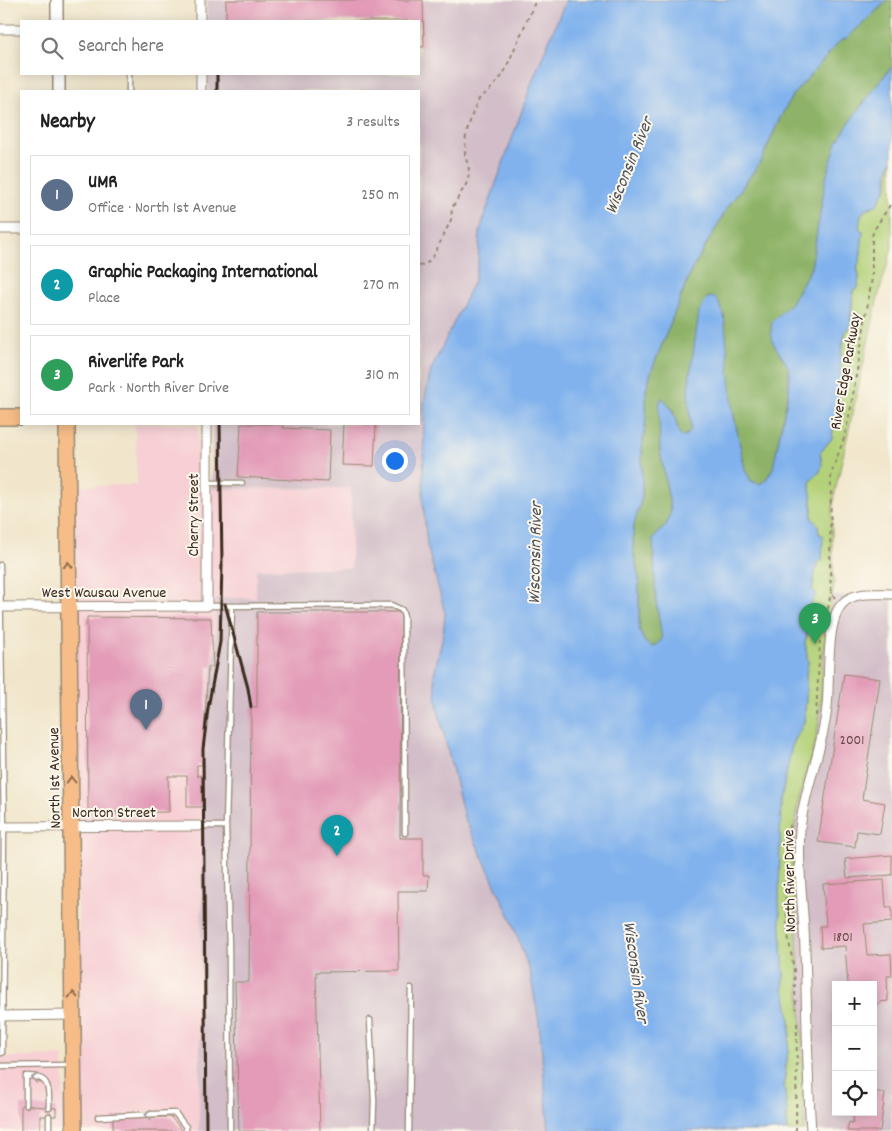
<!DOCTYPE html>
<html lang="en">
<head>
<meta charset="utf-8">
<style>
	:root { --surface:#fff; --page:#f2f2f2; --text:#222; --muted:#767676; --line:#e0e0e0; --accent:#111827 }
	body { margin:0; font-family:Dekko,sans-serif; background:var(--page); color:var(--text) }
	.controls { position:absolute; right:15px; bottom:15px; display:grid; overflow:hidden; border-radius:0px; box-shadow:0 2px 12px #0003 }
	.controls button { width:45px; height:45px; display:grid; place-items:center; padding:0; border:0; border-bottom:1px solid var(--line); background:var(--surface); color:var(--text); font:25px sans-serif }
	.you { position:absolute; left:394px; top:460px; width:18px; height:18px; margin:-12px; border:4px solid #fff; border-radius:50%; background:#1a73e8; box-shadow:0 0 0 8px #1a73e833 }
	.badge { display:grid; place-items:center; width:32px; height:32px; border-radius:50%; background:var(--accent); color:#fff; font-size:16px; font-weight:700 }
	.pin { position:absolute; translate:-50% -41px; filter:drop-shadow(0 1px 2px #0008) }
	.pin::after { content:''; position:absolute; top:26px; width:18px; height:15px; background:inherit; clip-path:polygon(0 0,100% 0,50% 100%) }
	.list { margin:0; padding:0; list-style:none }
	h2 { display:flex; justify-content:space-between; align-items:center; height:65px; margin:0; padding:0 20px; font-size:21px }
	h2 small { font-size:16px; font-weight:400; color:var(--muted) }
	.list li { display:grid; grid-template-columns:32px 1fr auto; gap:15px; align-items:center; box-sizing:border-box; height:80px; margin:0 10px 10px; padding:0 10px; border:1px solid var(--line); border-radius:0px }
	.list b { display:block; font-size:19px; white-space:nowrap }
	.list p { margin:0; font-size:16px; white-space:nowrap; color:var(--muted) }
	.list em { font-size:16px; font-style:normal; color:var(--muted) }
	.icon { flex:none; width:28px; height:28px; fill:none; stroke:currentColor; stroke-width:2; stroke-linecap:round; stroke-linejoin:round }
	.map { position:relative; flex:none; width:892px; height:1131px; overflow:hidden }
	.search { position:absolute; background:var(--surface); box-shadow:0 2px 12px #0003; left:20px; top:20px; width:400px; height:55px; display:flex; align-items:center; gap:12px; box-sizing:border-box; padding:0 18px; border-radius:0px; color:var(--muted); font-size:19px }
	.panel { position:absolute; background:var(--surface); box-shadow:0 2px 12px #0003; left:20px; top:90px; width:400px; height:335px; border-radius:0px }
	.map>svg:first-child { display:block }
</style>
</head>
<body>
<div class="map">
<svg width="892" height="1131" viewBox="0 0 892 1131">
	<rect width="100%" height="100%" fill="#fbf7ec"/>
	<filter id="ink" filterUnits="userSpaceOnUse"><feTurbulence type="fractalNoise" baseFrequency=".02" numOctaves="2"/><feDisplacementMap in="SourceGraphic" scale="10" xChannelSelector="R" yChannelSelector="G"/><feConvolveMatrix kernelMatrix="1 2 1 2 8 2 1 2 1" color-interpolation-filters="sRGB"/></filter>
	<filter id="wash" filterUnits="userSpaceOnUse"><feTurbulence type="fractalNoise" baseFrequency=".0096" numOctaves="4" result="noise"/><feDisplacementMap in="SourceGraphic" scale="20" xChannelSelector="R" yChannelSelector="G"/><feGaussianBlur stdDeviation="1.12" result="paint"/><feColorMatrix in="noise" values="0 0 0 0 0 0 0 0 0 0 0 0 0 0 0 0 0 1.4 0 .05"/><feComposite in="paint" operator="in"/></filter>
	<g filter="url(#wash)">
		<rect width="100%" height="100%" fill="#f1e6cb"/>
		<path fill="#f7cfd4" d="M135,424H193L198,427L199,489L351,488V569H257V598H216L215,650L208,701L203,766L199,1131H80L75,486L137,485Z
			M63,1056L64,1131H0V1057Z"/>
		<path fill="#d2bdc8" fill-rule="evenodd" d="M206,0H566L535,74L480,231L478,263L474,281L431,370L424,403L423,503L427,545L445,613L443,635L511,919L530,972L539,1022L549,1131H199L203,766L208,701L215,650L216,598H256V569L351,568V488L212,489V424H419V91H208V74H419V21H207Z
			M892,595V1131H804L802,1032L792,844L794,821L818,726L824,646L833,596ZM836,985H873V1112H836Z"/>
		<path fill="#b3d178" stroke="#777e4b" d="M892,160V248L878,297L835,492L832,516V542L834,585L824,646L820,714L816,740L798,803L792,844L802,1032L804,1131H787V1113L784,1083L790,1034V1020L783,990L784,976L779,901L780,819L781,800L787,767L792,746L804,722L806,701V674L808,662L805,642L808,634L807,617L811,608L813,582L817,563L819,534L818,525L812,518V502L810,493V480L821,458L820,453L832,438L834,421L839,405L841,353L846,330L851,321L853,291L858,288L859,277L857,266L860,262L863,231L859,228C858,205 872,212 878,201C881,196 887,189 888,184C889,175 889,168 892,160Z"/>
		<path fill="#8eb368" stroke="#646e43" d="M888,0H892V66L853,117L826,178L811,268L791,303L772,322L773,343L789,368V389L773,468L765,481L759,484L751,481L745,470L733,411L688,389L691,429L687,435L681,436L679,433L672,408L660,450L671,511L666,525L653,539L656,600L662,639L657,645L651,647L644,641L639,629V579L633,550V529L642,497V450L646,418V390L651,372L691,271L728,207L761,161L780,118L792,96L840,41L847,38Z"/>
		<path fill="#81b2ed" stroke="#5e6e86" d="M566,0H888L847,38L840,41L792,96L780,118L761,161L728,207L691,271L651,372L646,390V418L642,450V497L633,529V550L639,579V629L644,641L652,647L657,645L662,639L656,600L653,539L666,525L671,511L660,450L659,407L661,398C674,405 675,421 679,433L681,436L687,435L691,429L688,389L699,312L708,297L716,298L724,314L733,411L745,470L751,481L759,484L765,481L773,468L789,389V368L773,343L771,332L772,322L791,303L811,268L826,178L837,142L853,117L892,66V160L888,169L887,186L877,205L867,208L861,215L859,228L863,231L860,262L857,266L859,277L858,288L853,291L850,327L846,330L841,353L839,405L834,421L832,438L820,453L822,465L820,472C805,481 811,487 812,501C812,506 811,512 812,518L818,525L819,534L823,535L822,560L817,563L812,590L816,593C812,604 803,618 809,627L805,642L808,662L806,674V701L804,722L792,746L781,800L779,901L784,976L783,990L786,994L790,1020V1034L784,1083L787,1113V1131H549L539,1022L530,972L511,919L464,817L438,710L434,674L443,635L445,613L427,545L423,503L424,402L431,370L474,281L478,263L480,231L484,217L535,74Z"/>
		<g id="blocks">
			<path fill="#e39bb8" d="M226,0H423L424,47H419V21H226Z
				M241,424H283V428L330,430L328,482L238,477Z
				M344,424H376L374,466L342,465Z
				M257,612H401L400,838H423V875H429L428,891H398L399,971L316,972L320,1131H239L235,982H249L251,707H257Z
				M87,617L211,618L213,667H208L202,765H197V776H202V807H187V776H168L169,812L88,813Z
				M844,674L880,679L862,799L885,803L880,834L857,831L855,847L818,842Z
				M892,855V875L847,878L845,859Z
				M884,880L886,907H892V922L864,924L867,955L891,954L892,976H887L888,1001L880,1002V1004L873,1005V985H848L845,946L821,948L820,926H826L823,884Z
				M873,1091L885,1093L880,1131H847L849,1122L853,1123L854,1112H873Z
				M21,1105L56,1108V1116H40V1131H21Z
				M113,1117H171L181,1129V1131H113Z"/>
		</g>
	</g>
	<g filter="url(#ink)">
		<use href="#blocks" fill-opacity="0" stroke="#968874" stroke-width="1"/>
		<g fill="none" stroke-linecap="round" stroke-linejoin="round">
			<defs>
				<path id="service" d="M129,74V91
					M208,483H242
					M0,565L4,827L2,1053
					M207,606L391,605L402,610L404,617L405,833
					M199,826H226
					M370,1020L374,1101L373,1131
					M0,1066L70,1065
					M26,1105V1076C50,1076 49,1087 49,1108
					M98,1117L175,1113L186,1127V1131
					M49,1131V1116
					M230,1131L229,949L226,826L232,606
					M409,1131L411,988"/>
				<path id="minor" d="M200,0V21
					M0,29H21
					M201,74V91
					M0,229H21
					M0,607L207,606V424
					M0,827L199,826
					M0,1016L73,1015
					M811,1131C807,1071 807,1010 805,950C804,910 797,869 800,829C804,788 823,749 827,707C830,681 825,623 842,604C854,591 875,594 892,594"/>
				<path id="tertiary" d="M57,0V21
					M59,74V91"/>
				<path id="primary" d="M0,417H21
					M67,424L74,1131"/>
			</defs>
			<use href="#service" stroke="#968874" stroke-width="7"/>
			<use href="#minor" stroke="#968874" stroke-width="11"/>
			<use href="#tertiary" stroke="#968874" stroke-width="14"/>
			<use href="#primary" stroke="#968874" stroke-width="18"/>
			<path stroke="#968874" stroke-width="2" stroke-dasharray="4 4" stroke-linecap="butt" d="M419,266L426,264L433,257L451,220L452,208L468,181L469,169L465,155L466,134L473,112L480,97L488,92L503,75L536,0
				M835,598L831,592L830,567L831,474L844,438L851,407L872,278V236L874,230L892,202
				M828,609L831,592
				M816,716L820,641
				M790,825L785,886L788,935L794,970L796,1009
				M796,1131L797,1019"/>
			<use href="#service" stroke="#fff" stroke-width="4.5"/>
			<use href="#minor" stroke="#fff" stroke-width="9"/>
			<use href="#tertiary" stroke="#fff" stroke-width="11"/>
			<use href="#primary" stroke="#f7bd88" stroke-width="15"/>
			<path stroke="#3b2a1e" stroke-width="3" d="M217,74V91
				M225,604L248,688L251,707
				M206,1131L203,749L208,708L220,642L222,564L220,424"/>
		</g>
		<defs><path id="oneway-chevron" d="M-2-3.5L2.5 0L-2 3.5" fill="none" stroke-width="1.6" stroke-linecap="round" stroke-linejoin="round" transform="scale(1.25)"/></defs>
		<g stroke="#906c4e">
			<use href="#oneway-chevron" transform="translate(68 565) rotate(-91)"/>
			<use href="#oneway-chevron" transform="translate(71 780) rotate(-91)"/>
			<use href="#oneway-chevron" transform="translate(73 995) rotate(-91)"/>
		</g>
		<g stroke="#a79f9a">
			<use href="#oneway-chevron" transform="translate(35 1078) rotate(-169)"/>
			<use href="#oneway-chevron" transform="translate(148 1115) rotate(177)"/>
		</g>
	</g>
	<g text-anchor="middle" stroke-width="4" stroke-linejoin="round" paint-order="stroke">
		<g font-size="14" fill="#654644">
			<text x="852" y="744">2001</text>
			<text x="843" y="941">1801</text>
		</g>
		<g font-size="16" fill="#3b2a1e" stroke="#fbf7ec">
			<text transform="translate(844 371) rotate(-80)" y="6">River Edge Parkway</text>
			<text transform="translate(192 515) rotate(-90)" y="6">Cherry Street</text>
			<text x="104" y="597">West Wausau Avenue</text>
			<text transform="translate(53 778) rotate(-91)" y="6">North 1st Avenue</text>
			<text x="114" y="817">Norton Street</text>
			<text transform="translate(788 881) rotate(-91)" y="6">North River Drive</text>
		</g>
		<g font-size="18" font-style="italic" fill="#50535c" stroke="#fbf7ec">
			<text transform="translate(628 165) rotate(-68)" y="6">Wisconsin River</text>
			<text transform="translate(534 553) rotate(-89)" y="6">Wisconsin River</text>
			<text transform="translate(637 972) rotate(82)" y="6">Wisconsin River</text>
		</g>
	</g>
</svg>
<div class="controls">
<button>+</button>
<button>−</button>
<button><svg class="icon" aria-label="locate" viewBox="0 0 24 24"><circle cx="12" cy="12" r="6"/><path d="M12 2v4M12 18v4M2 12h4M18 12h4"/></svg></button>
</div>
<div class="you"></div>
<div class="pin badge" style="left:146px;top:730px;background:#5c6f8a">1</div>
<div class="pin badge" style="left:337px;top:856px;background:#0f9aa8">2</div>
<div class="pin badge" style="left:815px;top:644px;background:#2e9e5b">3</div>
<div class="search"><svg class="icon" aria-label="search" viewBox="0 0 24 24"><circle cx="10" cy="10" r="6"/><path d="M15 15l6 6"/></svg>Search here</div>
<section class="panel">
<h2>Nearby<small>3 results</small></h2>
<ul class="list">
<li><span class="badge" style="background:#5c6f8a">1</span><div><b>UMR</b><p>Office · North 1st Avenue</p></div><em>250 m</em></li>
<li><span class="badge" style="background:#0f9aa8">2</span><div><b>Graphic Packaging International</b><p>Place</p></div><em>270 m</em></li>
<li><span class="badge" style="background:#2e9e5b">3</span><div><b>Riverlife Park</b><p>Park · North River Drive</p></div><em>310 m</em></li>
</ul>
</section>
</div>
</body>
</html>
